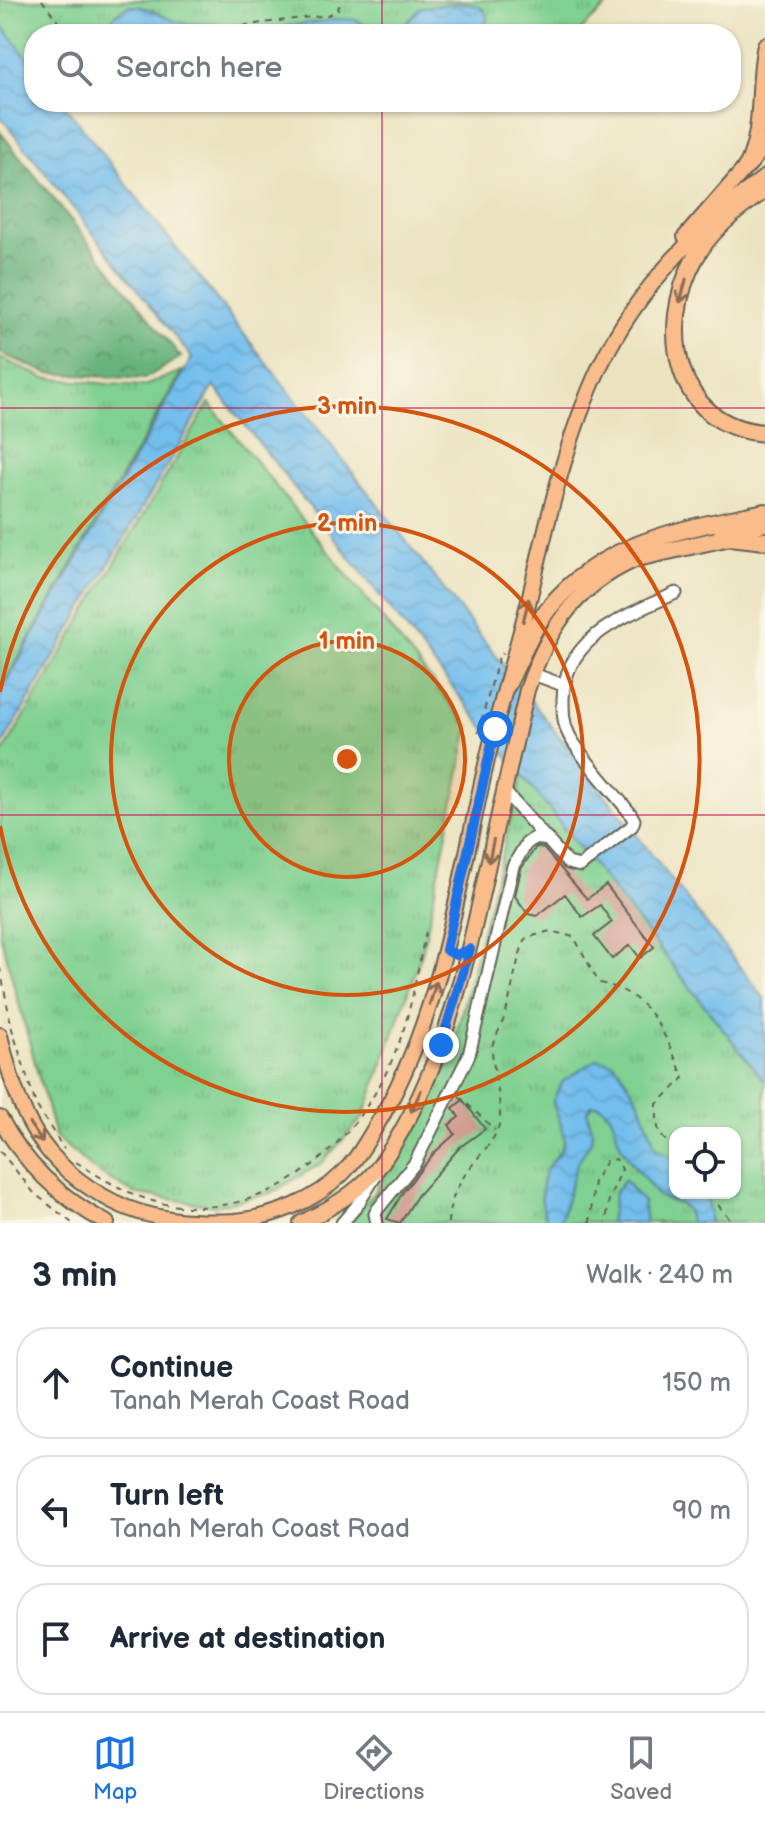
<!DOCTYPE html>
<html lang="en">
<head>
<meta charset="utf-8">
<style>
	:root { --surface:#fff; --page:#f2f2f3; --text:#1f2937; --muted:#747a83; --line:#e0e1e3; --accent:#1a73e8 }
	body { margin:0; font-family:"Balsamiq Sans",sans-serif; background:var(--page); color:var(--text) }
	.controls { position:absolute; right:24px; bottom:24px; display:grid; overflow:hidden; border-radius:16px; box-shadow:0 2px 6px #0004 }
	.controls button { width:72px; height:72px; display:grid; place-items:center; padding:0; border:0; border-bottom:2px solid var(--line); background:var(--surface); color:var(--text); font:40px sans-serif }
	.stop { position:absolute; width:24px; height:24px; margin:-18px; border:6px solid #1a73e8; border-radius:50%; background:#fff }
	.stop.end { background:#1a73e8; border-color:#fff; box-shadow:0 2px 8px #0008 }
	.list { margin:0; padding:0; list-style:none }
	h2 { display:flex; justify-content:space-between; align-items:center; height:104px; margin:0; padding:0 32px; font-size:34px }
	h2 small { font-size:26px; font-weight:400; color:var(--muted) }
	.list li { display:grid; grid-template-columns:52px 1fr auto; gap:24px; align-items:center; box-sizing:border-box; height:112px; margin:0 16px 16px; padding:0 16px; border:2px solid var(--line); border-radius:32px }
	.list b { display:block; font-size:30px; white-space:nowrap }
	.list p { margin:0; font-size:26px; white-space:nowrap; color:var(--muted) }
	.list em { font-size:26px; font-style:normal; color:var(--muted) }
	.icon { flex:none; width:44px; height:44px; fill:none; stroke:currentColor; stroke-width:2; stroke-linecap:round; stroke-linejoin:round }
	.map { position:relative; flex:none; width:765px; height:1223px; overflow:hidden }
	.search { position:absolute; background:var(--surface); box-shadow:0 2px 6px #0004; left:24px; right:24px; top:24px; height:88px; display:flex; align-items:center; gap:20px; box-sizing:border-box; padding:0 28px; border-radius:32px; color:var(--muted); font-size:30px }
	.sheet { height:488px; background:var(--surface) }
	nav { display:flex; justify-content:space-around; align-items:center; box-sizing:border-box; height:112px; border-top:2px solid var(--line); background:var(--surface); font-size:22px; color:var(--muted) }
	nav a { display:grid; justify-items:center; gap:4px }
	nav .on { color:var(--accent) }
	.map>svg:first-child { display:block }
</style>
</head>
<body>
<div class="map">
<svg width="765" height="1223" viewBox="0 0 765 1223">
	<defs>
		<pattern id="grass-tufts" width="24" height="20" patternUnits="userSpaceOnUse" patternTransform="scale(2)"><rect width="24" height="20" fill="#80d091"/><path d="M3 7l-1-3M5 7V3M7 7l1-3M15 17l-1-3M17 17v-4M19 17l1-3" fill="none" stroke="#6eb27c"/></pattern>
		<pattern id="forest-crowns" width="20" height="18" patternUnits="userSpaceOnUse" patternTransform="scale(2)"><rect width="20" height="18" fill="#68b27b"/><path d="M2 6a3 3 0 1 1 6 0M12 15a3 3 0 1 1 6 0" fill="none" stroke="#559064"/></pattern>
		<pattern id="water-waves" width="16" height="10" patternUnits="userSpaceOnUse" patternTransform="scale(2)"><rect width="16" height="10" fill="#73beed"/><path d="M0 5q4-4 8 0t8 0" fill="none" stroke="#63a3cb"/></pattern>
	</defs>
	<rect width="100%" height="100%" fill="#fcf5e5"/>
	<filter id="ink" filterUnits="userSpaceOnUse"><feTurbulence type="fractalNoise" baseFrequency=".0125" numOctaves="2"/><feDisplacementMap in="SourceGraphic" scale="16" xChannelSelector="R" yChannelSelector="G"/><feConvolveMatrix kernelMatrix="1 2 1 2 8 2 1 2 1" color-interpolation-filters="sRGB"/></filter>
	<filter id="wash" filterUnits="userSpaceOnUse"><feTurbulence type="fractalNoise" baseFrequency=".006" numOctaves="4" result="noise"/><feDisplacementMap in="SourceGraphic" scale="32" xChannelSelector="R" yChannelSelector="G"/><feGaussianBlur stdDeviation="1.8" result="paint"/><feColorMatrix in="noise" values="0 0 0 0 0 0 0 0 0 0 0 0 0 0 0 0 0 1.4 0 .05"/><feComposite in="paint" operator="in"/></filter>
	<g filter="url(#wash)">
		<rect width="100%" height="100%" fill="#ebe3c0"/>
		<path fill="url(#grass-tufts)" stroke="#4e7656" stroke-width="2" fill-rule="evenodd" d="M0,0H613L577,34H34V102L0,105Z
			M0,358L45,378L109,384L144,386L182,371L0,690Z
			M209,403L469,727L422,953L364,1116L322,1163L271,1193L214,1206L133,1193L91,1168L55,1136L0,934V758Z
			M522,775L765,1082V1223H345L375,1192L425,1109L455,1039ZM675,1133H735V1193H675Z"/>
		<path fill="url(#forest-crowns)" stroke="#42674c" stroke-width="2" d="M0,132L181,357L144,379L47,373L0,353Z"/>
		<path fill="url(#water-waves)" stroke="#486d84" stroke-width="2" d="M460,3C481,3 497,12 479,34H397L421,7Z
			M128,6C152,5 161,19 183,23C201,26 216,20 233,30L231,34H111C109,19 115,13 128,6Z
			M340,19L356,20L381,34H270L287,26Z
			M0,23L34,66V102H62L765,999V1082L214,386L0,749V693L192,358L0,116Z
			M597,1059L613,1063L620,1070L640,1103L656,1148L675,1159V1193H707L710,1223H690C687,1195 672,1207 656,1194C646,1178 631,1165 622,1148C613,1132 618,1114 598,1105H592L587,1111L592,1130L591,1141L577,1164L560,1222L549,1223C539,1209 539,1181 548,1167C554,1158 564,1150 564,1139C564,1126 555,1114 553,1101L562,1082Z
			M624,1180L643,1202L646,1223H610L615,1193Z"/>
		<g id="blocks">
			<path fill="#cd998d" d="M536,847L543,848L587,899L606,885L654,947L640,958L630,945L612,959L594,936L612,922L600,905L582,917L565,894L537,916L528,914L515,896L521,869Z
				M463,1100L485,1129L460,1147L417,1196L400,1223L387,1219L403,1192L435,1152L455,1134L449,1125L459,1117L453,1108Z"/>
		</g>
	</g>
	<g filter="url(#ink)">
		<use href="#blocks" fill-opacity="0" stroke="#646255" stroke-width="2"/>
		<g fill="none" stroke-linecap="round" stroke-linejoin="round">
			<defs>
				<path id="minor" d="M533,674L563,685
					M504,791L568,863L580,866L632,826L634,820L630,813C613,791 581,758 569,735C563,723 563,712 563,699C564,636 628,615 676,593
					M342,1223L356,1207L376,1175
					M377,1223L375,1214L377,1210L415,1163L469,1055L513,866L526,844L534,838L549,840"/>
				<path id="major" d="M685,237L746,167C765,128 756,86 765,45
					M721,534L765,524
					M0,1035C18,1112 39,1164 114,1202C151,1221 195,1223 236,1221C274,1217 315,1201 342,1174C359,1157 370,1136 382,1116C445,1006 459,877 488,756C500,705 515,655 528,604C547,523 565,440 601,364C637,290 699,225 765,177
					M0,1118C25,1165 60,1198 107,1223
					M301,1223C330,1209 365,1188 383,1161C445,1070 468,957 491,851C502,798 515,744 527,690C549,625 580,580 647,555"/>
				<path id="highway" d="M746,167L765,144
					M765,190C739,207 710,230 695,258C657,327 674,427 765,433
					M637,558L730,537L765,541
					M507,685C518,664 527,640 540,620C594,542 680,530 765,512"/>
			</defs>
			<use href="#minor" stroke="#646255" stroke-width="15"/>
			<use href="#major" stroke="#646255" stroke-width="18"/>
			<use href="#highway" stroke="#646255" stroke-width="20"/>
			<path stroke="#646255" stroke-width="2" stroke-dasharray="6 6" stroke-linecap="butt" d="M42,0L67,34
				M234,34L246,25L328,15L337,11L342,0
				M478,733L500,653L503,654
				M0,968L12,1029L36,1105L64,1149
				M459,1096L495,1130
				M0,1151L34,1193L72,1223
				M76,1162C104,1180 137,1200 170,1205C279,1221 366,1136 400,1040C413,1004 418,964 427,927
				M714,1193L718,1205L733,1223
				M448,1223C449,1200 459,1181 474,1163C483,1151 493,1142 498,1128C505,1110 492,1069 492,1049C492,1042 498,1033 501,1026C513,997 513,967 526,938L550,931L574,937L599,983C651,992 665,1036 684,1078L657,1104C657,1124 655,1137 675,1146
				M590,1223L594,1181L606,1161L616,1159L622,1169L609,1199L606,1223"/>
			<use href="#minor" stroke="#fff" stroke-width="11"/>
			<use href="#major" stroke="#fabc8b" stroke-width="14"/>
			<use href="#highway" stroke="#fabc8b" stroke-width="16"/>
		</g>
		<defs><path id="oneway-shaft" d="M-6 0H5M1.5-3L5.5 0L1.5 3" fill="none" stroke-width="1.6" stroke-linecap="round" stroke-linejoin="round" transform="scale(2)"/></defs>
		<g stroke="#8b6c54">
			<use href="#oneway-shaft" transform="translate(683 291) rotate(105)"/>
			<use href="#oneway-shaft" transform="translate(526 610) rotate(-76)"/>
			<use href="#oneway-shaft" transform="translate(491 851) rotate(102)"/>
			<use href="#oneway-shaft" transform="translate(433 993) rotate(-73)"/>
			<use href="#oneway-shaft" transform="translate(416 1101) rotate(115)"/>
			<use href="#oneway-shaft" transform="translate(36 1133) rotate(56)"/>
		</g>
	</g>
	<g fill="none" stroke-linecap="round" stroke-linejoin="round" filter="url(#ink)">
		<path stroke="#1a73e8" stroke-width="10" d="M441,1045L470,949L456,955L446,950L495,729"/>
	</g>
	<path fill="none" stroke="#c2185b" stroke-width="2" stroke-opacity="0.55" d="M382,0V34M382,102V1223M0,408H765M0,815H765"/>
	<circle cx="347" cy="759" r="118" fill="#d4530e" fill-opacity=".12"/>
	<g fill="none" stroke="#d4530e" stroke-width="4">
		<circle cx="347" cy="759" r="118"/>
		<circle cx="347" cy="759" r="236"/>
		<path d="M0 692A353 353 0 1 1 0 826"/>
	</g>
	<circle cx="347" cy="759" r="12" fill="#d4530e" stroke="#fcf5e5" stroke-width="4"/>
	<g font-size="24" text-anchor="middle" font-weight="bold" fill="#d4530e" stroke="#fcf5e5" stroke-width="6" stroke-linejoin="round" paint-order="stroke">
		<text x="347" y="414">3 min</text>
		<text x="347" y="531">2 min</text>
		<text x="347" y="649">1 min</text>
	</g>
</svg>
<div class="controls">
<button><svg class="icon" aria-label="locate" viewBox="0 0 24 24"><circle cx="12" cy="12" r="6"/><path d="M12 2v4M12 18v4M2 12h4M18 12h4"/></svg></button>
</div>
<div class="stop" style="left:495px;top:729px"></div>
<div class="stop end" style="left:441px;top:1045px"></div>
<div class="search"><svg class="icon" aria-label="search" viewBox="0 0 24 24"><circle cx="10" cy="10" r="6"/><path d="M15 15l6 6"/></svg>Search here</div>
</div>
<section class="sheet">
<h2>3 min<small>Walk · 240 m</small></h2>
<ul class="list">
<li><svg class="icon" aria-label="ahead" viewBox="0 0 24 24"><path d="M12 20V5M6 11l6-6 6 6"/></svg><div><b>Continue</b><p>Tanah Merah Coast Road</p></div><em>150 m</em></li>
<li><svg class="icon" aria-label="left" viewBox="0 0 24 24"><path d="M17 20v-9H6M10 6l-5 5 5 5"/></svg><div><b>Turn left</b><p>Tanah Merah Coast Road</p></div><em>90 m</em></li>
<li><svg class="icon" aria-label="arrive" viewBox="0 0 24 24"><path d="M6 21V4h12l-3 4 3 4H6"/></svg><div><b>Arrive at destination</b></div></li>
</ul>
</section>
<nav>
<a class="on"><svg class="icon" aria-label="map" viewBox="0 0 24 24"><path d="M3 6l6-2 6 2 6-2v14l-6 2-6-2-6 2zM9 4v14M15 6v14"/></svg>Map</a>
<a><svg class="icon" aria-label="directions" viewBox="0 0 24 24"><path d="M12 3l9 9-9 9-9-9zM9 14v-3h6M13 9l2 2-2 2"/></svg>Directions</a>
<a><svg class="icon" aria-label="saved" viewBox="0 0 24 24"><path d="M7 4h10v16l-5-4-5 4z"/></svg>Saved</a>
</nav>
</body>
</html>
